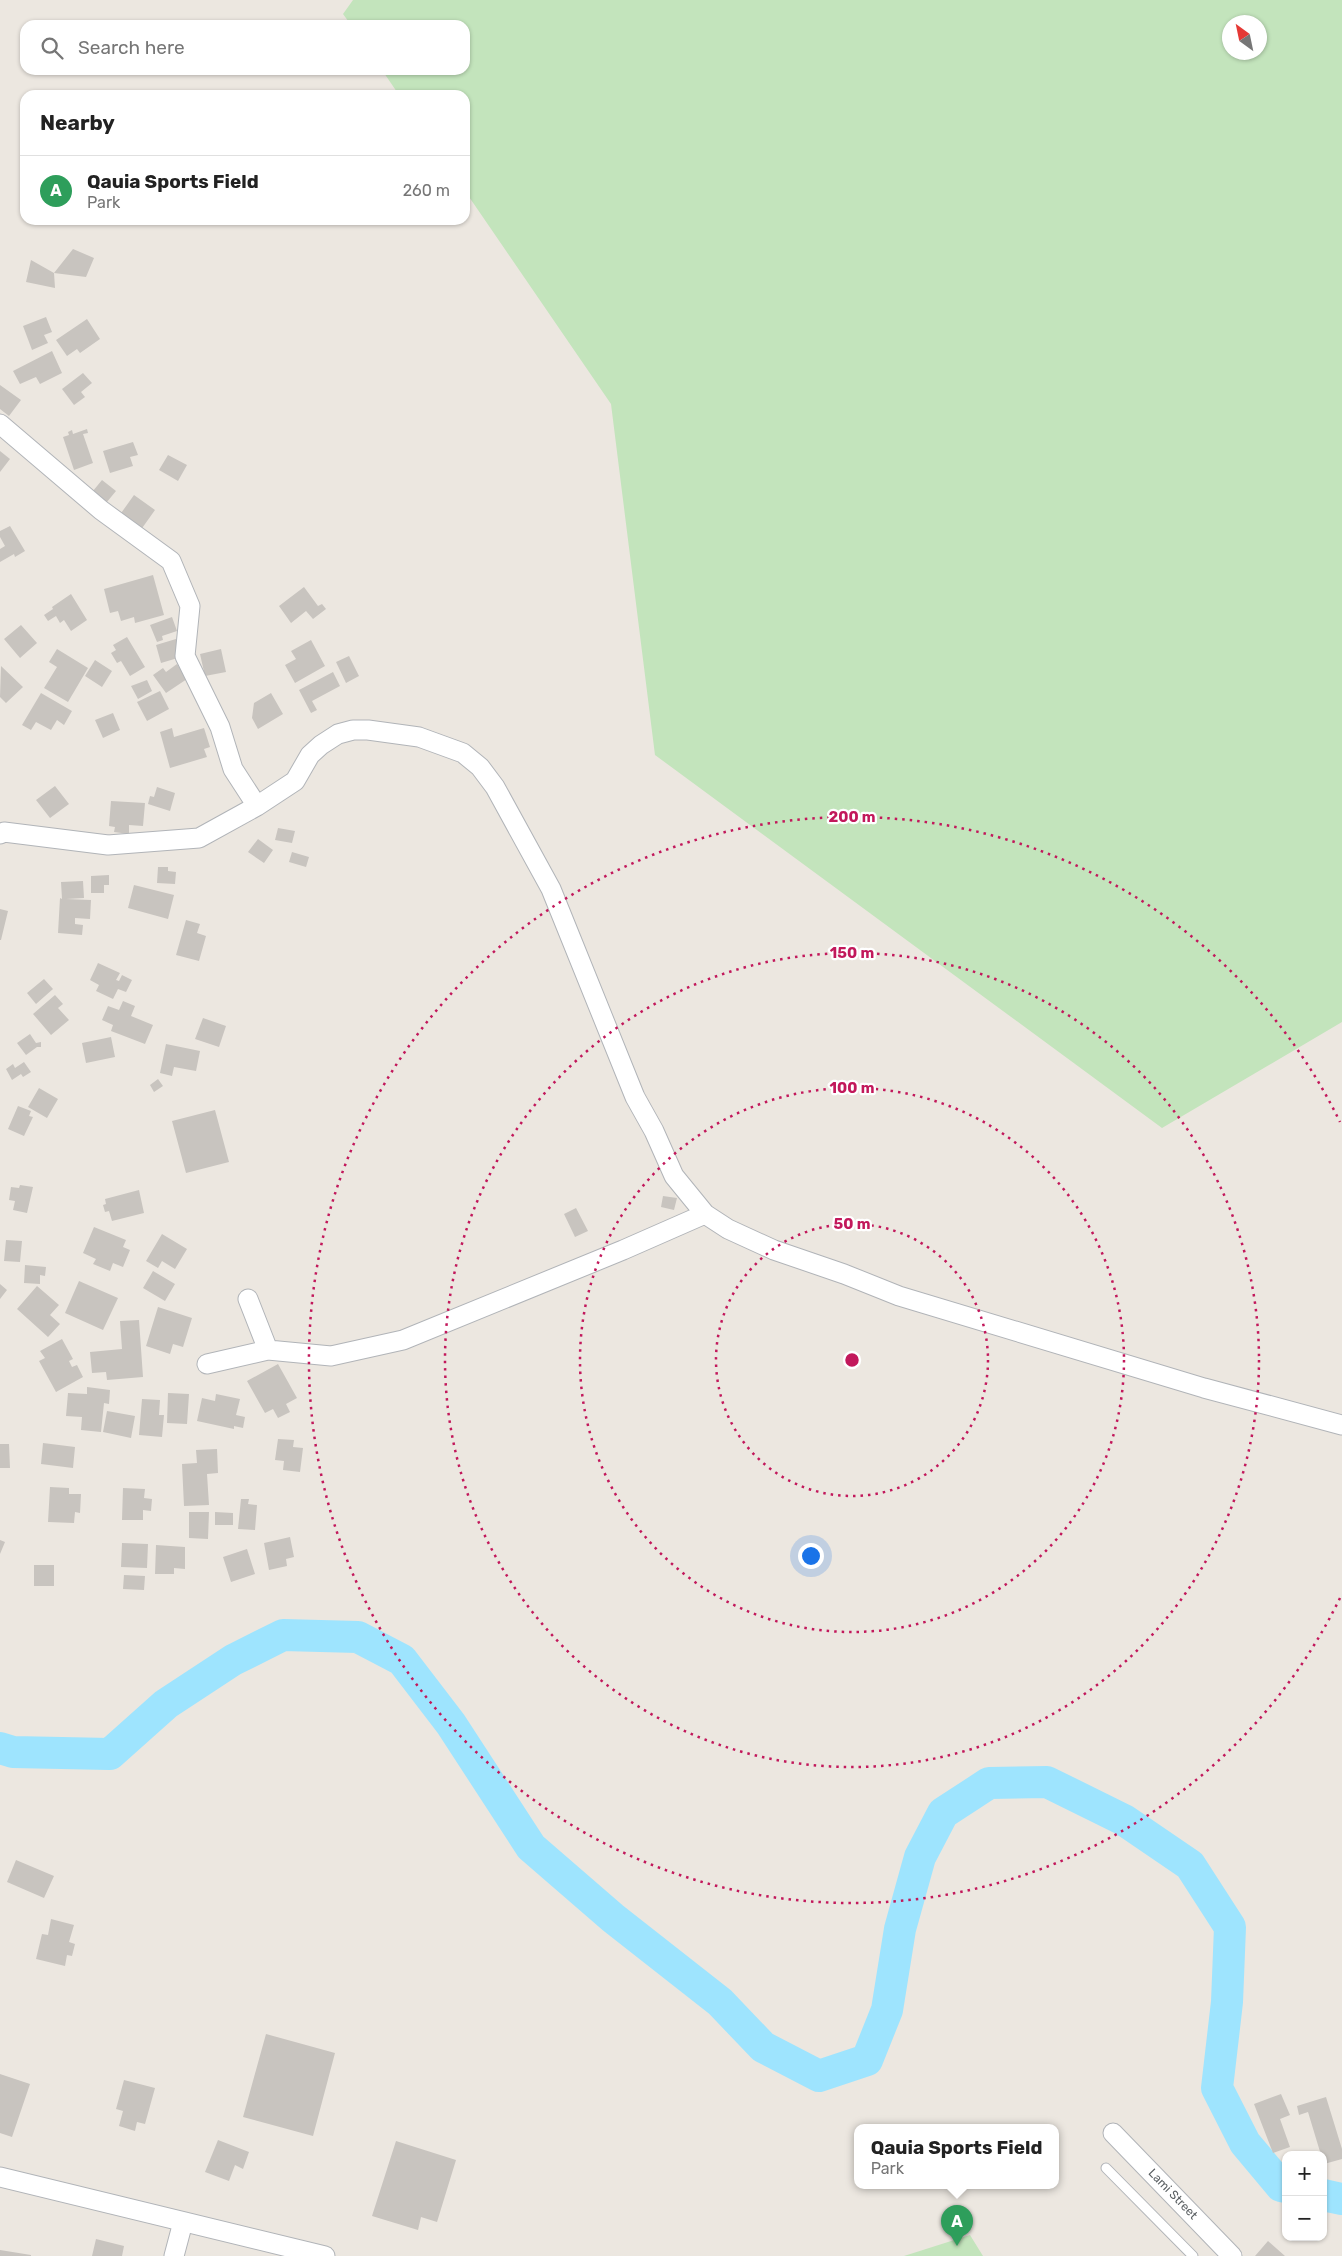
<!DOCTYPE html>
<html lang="en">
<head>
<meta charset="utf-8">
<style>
	:root { --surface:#fff; --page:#f6f6f6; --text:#222; --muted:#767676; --line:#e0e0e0; --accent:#e62b3d }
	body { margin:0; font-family:Rubik,sans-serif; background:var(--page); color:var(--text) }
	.controls { position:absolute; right:15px; bottom:15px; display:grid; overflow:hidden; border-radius:10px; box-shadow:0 1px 4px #0004 }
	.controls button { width:45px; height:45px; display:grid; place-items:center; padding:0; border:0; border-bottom:1px solid var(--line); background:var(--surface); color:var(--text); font:25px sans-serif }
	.compass { position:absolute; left:1222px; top:15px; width:45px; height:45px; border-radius:50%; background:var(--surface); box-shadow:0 1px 4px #0004; rotate:327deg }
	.you { position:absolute; left:810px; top:1555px; width:18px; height:18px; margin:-12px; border:4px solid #fff; border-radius:50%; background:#1a73e8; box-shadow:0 0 0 8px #1a73e833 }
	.badge { display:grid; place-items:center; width:32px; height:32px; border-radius:50%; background:var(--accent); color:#fff; font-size:16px; font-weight:700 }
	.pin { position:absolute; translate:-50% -41px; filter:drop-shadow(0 1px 2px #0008) }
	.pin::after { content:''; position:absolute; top:26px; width:18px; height:15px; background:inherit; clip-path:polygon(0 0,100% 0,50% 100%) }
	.popup { position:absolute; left:854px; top:2124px; width:205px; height:65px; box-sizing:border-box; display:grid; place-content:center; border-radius:10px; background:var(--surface); filter:drop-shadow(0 1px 4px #0005); font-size:16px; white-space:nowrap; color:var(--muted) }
	.popup b { font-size:19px; color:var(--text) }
	.popup::after { content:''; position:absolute; left:50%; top:100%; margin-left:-10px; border:10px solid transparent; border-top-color:var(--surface) }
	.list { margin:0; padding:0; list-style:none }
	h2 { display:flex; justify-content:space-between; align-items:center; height:65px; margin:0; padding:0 20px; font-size:21px }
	h2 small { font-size:16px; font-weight:400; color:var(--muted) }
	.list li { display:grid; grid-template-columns:32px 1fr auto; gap:15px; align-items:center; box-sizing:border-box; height:70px; padding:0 20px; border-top:1px solid var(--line) }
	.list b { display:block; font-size:19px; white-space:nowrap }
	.list p { margin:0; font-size:16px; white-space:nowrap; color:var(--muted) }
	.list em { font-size:16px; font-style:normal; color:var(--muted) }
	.icon { flex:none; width:28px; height:28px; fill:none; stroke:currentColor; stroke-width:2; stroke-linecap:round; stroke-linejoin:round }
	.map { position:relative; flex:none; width:1342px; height:2256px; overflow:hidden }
	.search { position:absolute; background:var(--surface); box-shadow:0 1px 4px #0004; left:20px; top:20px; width:450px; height:55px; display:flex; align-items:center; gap:12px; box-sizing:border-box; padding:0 18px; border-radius:15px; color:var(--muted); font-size:19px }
	.panel { position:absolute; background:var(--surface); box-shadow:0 1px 4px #0004; left:20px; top:90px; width:450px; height:135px; border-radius:15px }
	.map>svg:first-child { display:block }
</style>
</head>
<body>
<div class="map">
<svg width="1342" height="2256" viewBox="0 0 1342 2256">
	<rect width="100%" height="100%" fill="#ece7e0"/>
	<path fill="#c3e4bc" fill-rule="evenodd" d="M353,0H1342V1022L1162,1128L655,755L611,404L465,191V95H399L382,70H465V25H351L343,14ZM1230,22H1260V52H1230Z
		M970,2235L983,2256H904Z"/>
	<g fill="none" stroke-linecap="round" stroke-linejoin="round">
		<path stroke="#9ee4fe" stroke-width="32" d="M0,1748L13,1752L110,1754L166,1704L233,1660L283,1635L358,1637L402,1660L451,1724L531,1847L613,1918L720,2002L763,2047L819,2076L867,2060L887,2010L900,1929L920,1857L943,1813L989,1783L1047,1782L1124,1820L1190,1865L1230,1927L1227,2002L1217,2088L1245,2143L1281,2186L1286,2187
			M1323,2195L1342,2199"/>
	</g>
	<path fill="#c8c4bf" d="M73,249L94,258L86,277L54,273Z
		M31,260L54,273L55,288L26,282Z
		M46,317L52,332L44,335L48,343L32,350L23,326Z
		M87,319L100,339L80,353L77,349L67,356L56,340Z
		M52,351L62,373L40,384L36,377L20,384L13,371Z
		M83,373L92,383L81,392L85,397L74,405L62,389Z
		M0,385L21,400L9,416L0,409Z
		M87,429L88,433L83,434L93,463L74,470L63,437L69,435L68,432L72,430L73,434Z
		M133,442L138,455L130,457L133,466L110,473L103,451Z
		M0,451L10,459L0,472Z
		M168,455L187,465L178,481L159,470Z
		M102,480L116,491L102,508L88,497Z
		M134,495L155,510L140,531L119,516Z
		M10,526L25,551L15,557L14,554L0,562V549L5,546L0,537V531Z
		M153,575L164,615L135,623L134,617L121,621L118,611L110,613L104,589Z
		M304,587L318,606L322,604L326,609L313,619L306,611L291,623L279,606Z
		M71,594L87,620L71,631L64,620L60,623L56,616L48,621L44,615L53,609L52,607Z
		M172,617L177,631L162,636L163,640L157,642L150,625Z
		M21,625L37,643L20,658L4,639Z
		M127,637L145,667L130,676L121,661L117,663L111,653L116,650L113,645Z
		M176,639L181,657L161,663L156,645Z
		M311,640L325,666L295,683L285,665L296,659L291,651Z
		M57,649L88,668L68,702L44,688L57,667L49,662Z
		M221,649L226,672L205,676L200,654Z
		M349,656L359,676L346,683L336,662Z
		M95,660L112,671L102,687L85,676Z
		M177,664L187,679L166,693L153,675L163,668L166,672Z
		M1,666L23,687L6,703L0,697Z
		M333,672L340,686L312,701L317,710L311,713L299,690Z
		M147,680L152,691L138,699L131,686Z
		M160,691L169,709L147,721L137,702Z
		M41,693L72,711L64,725L57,720L51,730L36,722L31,730L22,725Z
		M271,693L283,714L258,729L252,718L254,703Z
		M113,713L120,730L103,738L95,720Z
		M172,728L174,737L204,728L210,747L204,749L207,757L170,768L160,732Z
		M55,786L69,804L50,818L36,800Z
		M157,787L175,793L170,811L148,804L150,796L154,797Z
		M111,801L145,803L143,826L129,825V834L114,832L115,827L109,826Z
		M278,828L295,831L292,843L275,840Z
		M258,839L273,850L264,863L248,852Z
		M292,852L309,857L306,867L289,862Z
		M158,867H168V871L176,872L175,884L157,883Z
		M109,875V885H104V893H91V876Z
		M83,881L84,898L66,899L91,900L90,919L75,918V924L83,925L82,935L58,933L60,898L62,899L61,882Z
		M134,885L174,895L168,919L128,908Z
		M0,909L8,911L1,940H0Z
		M186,920L200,924L197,933L206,936L199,961L176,955Z
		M98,963L120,973L116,980L119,981L122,975L132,980L126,992L118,989L113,999L96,991L99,985L90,980Z
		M44,979L53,989L36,1004L27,993Z
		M55,995L63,1004L58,1008L69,1020L51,1035L33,1014Z
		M123,1001L135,1006L131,1016L153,1025L145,1044L111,1031L113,1025L102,1020L108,1006L119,1010Z
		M203,1018L226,1026L219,1047L195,1039Z
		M30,1034L36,1043L41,1042V1047H37L26,1055L17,1043Z
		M111,1037L115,1057L86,1063L82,1043Z
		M166,1044L200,1051L196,1071L174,1067L172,1076L160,1073Z
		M24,1062L31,1072L23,1077L21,1074L12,1080L6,1069L13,1064L15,1068Z
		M158,1079L163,1086L154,1092L150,1085Z
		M39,1088L58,1099L47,1118L28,1107Z
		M18,1106L31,1111L29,1116L33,1117L24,1136L8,1129Z
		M215,1110L229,1162L186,1173L172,1121Z
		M20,1185L33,1187L27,1213L13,1210L15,1201L9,1200L11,1187L19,1188Z
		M139,1190L144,1213L112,1221L109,1211L105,1212L103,1205L106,1204L105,1199Z
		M663,1196L677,1198L674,1210L661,1207Z
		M576,1208L588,1231L575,1237L564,1214Z
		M94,1227L126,1240L123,1247L130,1250L123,1267L113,1263L110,1271L93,1264L96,1259L83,1253Z
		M162,1234L187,1249L175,1269L162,1261L158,1268L146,1261Z
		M6,1240L22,1241L20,1262L4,1261Z
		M25,1265L46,1267L45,1276L40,1275V1284L24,1283Z
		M153,1271L175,1284L165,1301L143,1288Z
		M79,1281L118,1298L103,1330L65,1313Z
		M0,1284L7,1290L0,1299Z
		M37,1286L59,1305L50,1315L60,1324L48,1337L17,1309Z
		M158,1307L192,1318L183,1347L173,1344L170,1354L146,1346Z
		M139,1320L143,1377L107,1380L106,1372L92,1373L90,1352L122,1349L120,1321Z
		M62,1339L73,1359L69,1361L72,1367L77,1365L83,1377L56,1392L39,1361L45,1358L40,1351Z
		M278,1364L297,1398L286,1404L290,1412L278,1418L273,1409L265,1413L247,1381Z
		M87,1387L110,1390L109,1404L104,1403L101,1432L81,1430L82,1417L66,1416L68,1393L87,1394Z
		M168,1393L189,1394L187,1424L167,1423Z
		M216,1394L240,1399L236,1415L245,1417L243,1428L234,1426V1429L197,1421L202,1398L215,1401Z
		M142,1399L160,1400L159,1415H164L162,1437L139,1435Z
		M107,1411L135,1416L131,1438L103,1432Z
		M278,1439L294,1440L293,1447L303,1448L300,1472L283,1470L284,1461L275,1460Z
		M43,1443L75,1447L73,1468L41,1464Z
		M0,1444H9L10,1468H0Z
		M217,1449L218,1473L207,1474L209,1505L184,1506L182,1464L197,1463L196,1450Z
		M50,1487L69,1488V1494H81L80,1513L75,1512L74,1523L48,1522Z
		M123,1488L145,1489L144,1498L152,1499L151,1511L143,1510V1520H122Z
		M241,1499H249L248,1504L257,1505L255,1530L238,1529Z
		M189,1512H209L208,1539L189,1538Z
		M215,1512L233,1513V1525H215Z
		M290,1537L294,1557L286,1559L287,1566L269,1570L264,1543Z
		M0,1540L5,1542L0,1554Z
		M122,1543L148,1544L147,1568L121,1567Z
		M156,1545L185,1547V1569L174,1568V1574H155Z
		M247,1549L255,1574L231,1582L223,1557Z
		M34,1565H54V1586H34Z
		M124,1575L145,1576L144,1590L123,1589Z
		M16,1860L54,1876L44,1898L7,1882Z
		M51,1919L74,1925L69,1942L75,1944L72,1956L67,1955L65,1966L36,1959L42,1934L48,1935Z
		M266,2034L335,2053L313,2136L243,2117Z
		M0,2074L30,2084L12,2137L0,2133Z
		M124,2080L155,2088L145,2124L137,2122L135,2131L119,2126L123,2111L116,2109Z
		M1281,2094L1290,2115L1280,2119L1290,2147L1273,2153L1254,2104Z
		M1326,2097L1342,2149V2159L1324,2164L1323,2155H1321L1308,2112L1299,2115L1297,2106Z
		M218,2140L249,2152L243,2169L235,2165L229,2181L205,2172Z
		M396,2141L456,2160L437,2222L421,2217L418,2230L372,2216Z
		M96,2239L124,2246L122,2256H92Z
		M1268,2241L1285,2256H1255Z
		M0,2250L31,2255V2256H0Z"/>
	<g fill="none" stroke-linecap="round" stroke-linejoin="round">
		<defs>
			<path id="lane" d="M1106,2168L1193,2256"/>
			<path id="street" d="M0,424L101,510L171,561L190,606L185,656L220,727L233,769L257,806
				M0,834L4,832L108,845L199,838L257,806L295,781L310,755L321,745L338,734L353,730H368L419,737L463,753L480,767L495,787L551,889L635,1097L654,1131L674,1176L705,1214L728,1229L774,1250L844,1274L899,1296L1204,1388L1342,1425
				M248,1299L268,1350
				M207,1364L268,1350L331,1356L403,1340L623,1250L705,1214
				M1113,2133L1232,2256
				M0,2177L325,2256
				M174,2256L183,2222"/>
		</defs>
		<use href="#lane" stroke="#b1b4b8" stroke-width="11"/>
		<use href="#street" stroke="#b1b4b8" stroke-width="21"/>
		<use href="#lane" stroke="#fff" stroke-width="9"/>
		<use href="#street" stroke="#fff" stroke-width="19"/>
	</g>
	<g fill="none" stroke="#c2185b" stroke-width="2.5" stroke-dasharray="2.5 5">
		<circle cx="852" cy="1360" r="136"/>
		<circle cx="852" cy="1360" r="272"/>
		<circle cx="852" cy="1360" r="407"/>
		<path d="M1340 1598A543 543 0 1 1 1340 1122"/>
	</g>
	<g text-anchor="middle" stroke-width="4.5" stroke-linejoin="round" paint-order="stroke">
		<g font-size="12" fill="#595e61" stroke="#fff">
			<text transform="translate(1173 2194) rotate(46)" y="4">Lami Street</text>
		</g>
	</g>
	<circle cx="852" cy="1360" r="8" fill="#c2185b" stroke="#fff" stroke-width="2.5"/>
	<g font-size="15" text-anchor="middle" font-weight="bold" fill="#c2185b" stroke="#fff" stroke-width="4.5" stroke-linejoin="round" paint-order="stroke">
		<text x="852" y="822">200 m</text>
		<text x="852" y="958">150 m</text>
		<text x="852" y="1093">100 m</text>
		<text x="852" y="1229">50 m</text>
	</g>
</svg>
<div class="controls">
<button>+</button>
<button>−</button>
</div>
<svg class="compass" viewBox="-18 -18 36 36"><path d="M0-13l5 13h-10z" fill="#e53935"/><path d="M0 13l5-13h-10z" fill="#767676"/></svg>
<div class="you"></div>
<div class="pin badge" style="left:957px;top:2246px;background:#2e9e5b">A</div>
<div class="popup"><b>Qauia Sports Field</b>Park</div>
<div class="search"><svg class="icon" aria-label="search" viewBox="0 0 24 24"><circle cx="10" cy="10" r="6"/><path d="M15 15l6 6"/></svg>Search here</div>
<section class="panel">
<h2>Nearby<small></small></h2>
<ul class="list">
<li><span class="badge" style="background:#2e9e5b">A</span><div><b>Qauia Sports Field</b><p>Park</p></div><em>260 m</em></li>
</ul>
</section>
</div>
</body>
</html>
